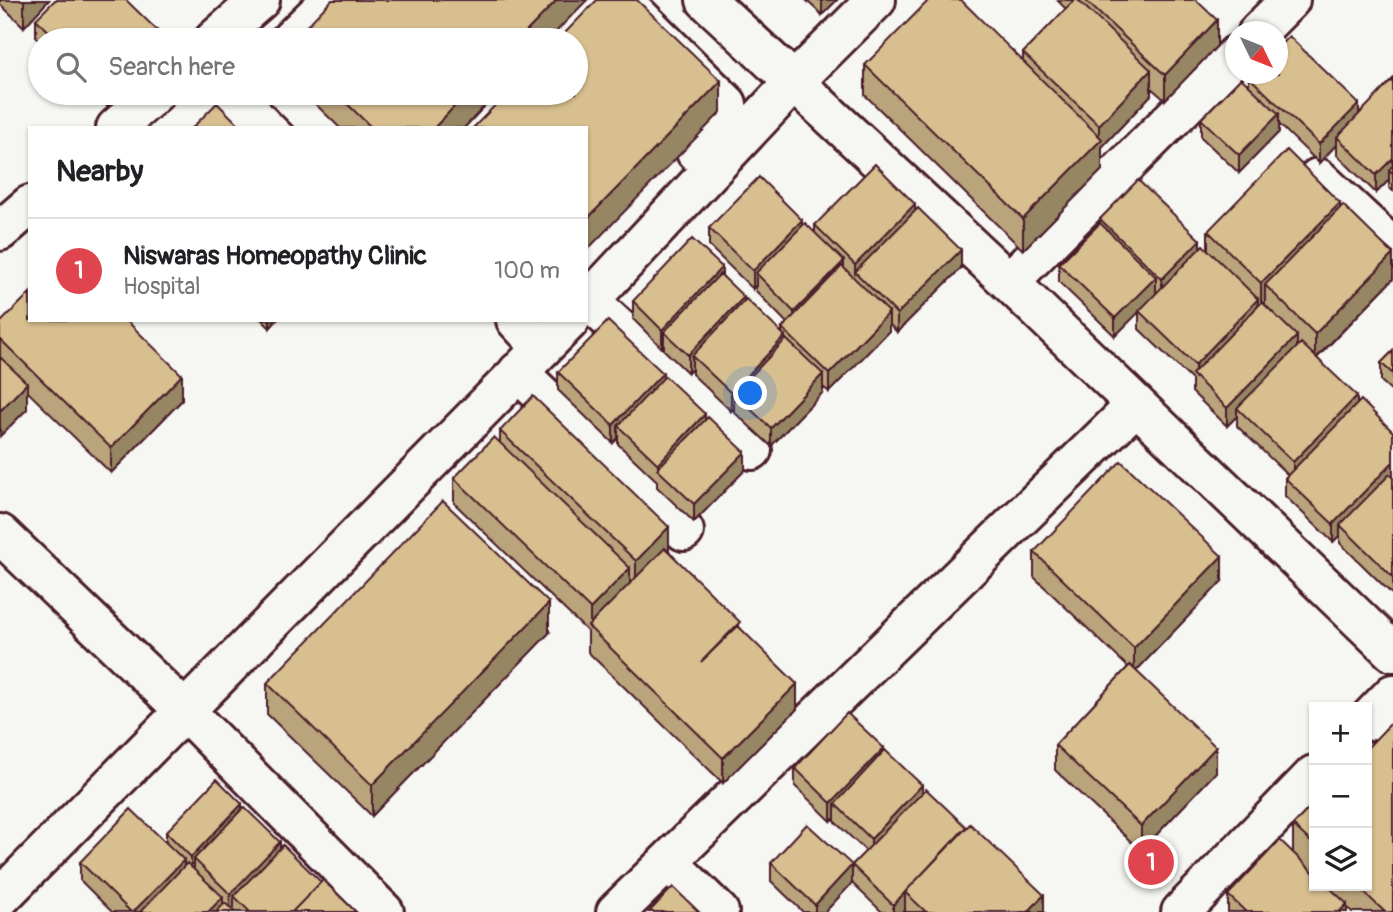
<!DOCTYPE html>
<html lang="en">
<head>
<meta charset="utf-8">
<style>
	:root { --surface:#fff; --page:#f2f2f2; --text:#202124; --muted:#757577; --line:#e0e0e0; --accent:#4a1f2b }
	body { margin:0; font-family:Pangolin,sans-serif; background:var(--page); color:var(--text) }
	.controls { position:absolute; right:21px; bottom:21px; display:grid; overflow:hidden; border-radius:0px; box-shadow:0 2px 5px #0004 }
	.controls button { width:63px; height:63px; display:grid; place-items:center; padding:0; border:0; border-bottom:2px solid var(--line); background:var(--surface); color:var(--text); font:35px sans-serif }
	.compass { position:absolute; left:1225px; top:21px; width:63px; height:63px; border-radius:50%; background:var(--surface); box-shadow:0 2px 5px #0004; rotate:133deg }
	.you { position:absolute; left:751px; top:394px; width:24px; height:24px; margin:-18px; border:5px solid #fff; border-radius:50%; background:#1a73e8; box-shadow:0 0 0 10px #1a73e833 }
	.badge { display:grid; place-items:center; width:46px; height:46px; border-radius:50%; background:var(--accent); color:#fff; font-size:23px; font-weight:700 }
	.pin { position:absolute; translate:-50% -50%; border:4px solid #fff; box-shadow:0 2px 7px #0006 }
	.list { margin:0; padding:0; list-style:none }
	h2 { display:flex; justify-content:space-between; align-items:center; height:91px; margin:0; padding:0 28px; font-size:30px }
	h2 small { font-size:23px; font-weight:400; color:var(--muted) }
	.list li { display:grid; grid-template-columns:46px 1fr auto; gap:21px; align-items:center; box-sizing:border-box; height:105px; padding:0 28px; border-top:2px solid var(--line) }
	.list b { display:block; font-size:26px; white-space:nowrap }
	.list p { margin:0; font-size:23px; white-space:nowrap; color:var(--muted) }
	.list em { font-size:23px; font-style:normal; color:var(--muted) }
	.icon { flex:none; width:38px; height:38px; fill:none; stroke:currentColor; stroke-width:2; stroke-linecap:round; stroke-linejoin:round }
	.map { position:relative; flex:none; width:1393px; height:912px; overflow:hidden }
	.search { position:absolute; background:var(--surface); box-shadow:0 2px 5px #0004; left:28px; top:28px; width:560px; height:77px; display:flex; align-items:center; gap:18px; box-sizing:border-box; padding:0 24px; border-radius:38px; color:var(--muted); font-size:26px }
	.panel { position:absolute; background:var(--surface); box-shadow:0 2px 5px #0004; left:28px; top:126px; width:560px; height:196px; border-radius:0px }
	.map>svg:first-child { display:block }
</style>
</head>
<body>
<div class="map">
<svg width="1393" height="912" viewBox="0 0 1393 912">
	<rect width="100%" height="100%" fill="#f6f6f2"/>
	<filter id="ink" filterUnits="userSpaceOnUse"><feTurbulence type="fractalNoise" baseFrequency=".0143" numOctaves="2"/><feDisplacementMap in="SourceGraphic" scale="14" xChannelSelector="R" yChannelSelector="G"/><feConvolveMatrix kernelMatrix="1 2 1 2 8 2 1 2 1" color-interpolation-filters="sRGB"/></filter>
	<g filter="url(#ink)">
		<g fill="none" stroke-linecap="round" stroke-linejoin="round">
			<defs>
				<path id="street" d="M622,0L727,104C730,124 709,138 696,152
					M706,0L1009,282L1393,652
					M1258,32L1290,0
					M214,40L260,0
					M290,40L331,0
					M288,93L323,128
					M116,128L155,93
					M1318,178L1393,248
					M0,231L30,205
					M1009,282L1236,55
					M589,301L752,450
					M586,304L794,82L876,0
					M516,320L542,348
					M518,372L684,531
					M0,534L184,710L384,912
					M1367,721L1393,694
					M668,862L719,912
					M0,898L570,320
					M616,912L1136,405
					M1181,912L1314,775"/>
			</defs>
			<use href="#street" stroke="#4a1f2b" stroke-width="44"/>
			<use href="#street" stroke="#f6f6f2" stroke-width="38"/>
		</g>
		<path fill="#baa47b" stroke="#4a1f2b" stroke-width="2" d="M0,0H49L24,27L0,4Z
			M806,0H837L822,15Z
			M1057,0H1196L1217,46L1165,100L1151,88V95L1102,147V170L1023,250L865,95V65L1023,61V53L1066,9Z
			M36,19L161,40L40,41L36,37Z
			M1249,77L1359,115L1393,79V191L1389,188V180L1376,193L1337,155V144L1319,163L1279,124V132L1239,173L1201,137V119L1249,85Z
			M94,93H122L108,107Z
			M304,93H497L464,128H340Z
			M1340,208L1393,253V279L1317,358L1357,404L1393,432V595L1340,543V535L1333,542L1285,496V478L1288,475L1237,426V416L1227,426L1192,392V380L1139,329V311L1115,336L1059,282V264L1100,223V219L1200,249L1208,250V231Z
			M915,212L961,268L897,332L889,324V331L829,392L823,387V392L771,446L734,412V408L731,411L692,374V369L688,373L664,350V346L662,348L633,319V301L722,276L744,301L782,333V328L787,323L756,291V285L753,289L709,246V228L802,225L815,233V225Z
			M262,320H277L270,328Z
			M0,323L182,400L111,473L27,391V409L0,436Z
			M1393,351V392L1381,381V363Z
			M558,372L663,379L705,420L745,470L694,522L657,487V481L618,444V438L613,443L558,390Z
			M500,431L669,552L740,628L797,709L723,783L588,652V632L454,503V478L500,444Z
			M1034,552L1222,581L1136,671L1216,772L1141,851L1055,770V745L1128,667L1034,577Z
			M549,633L372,816L267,714V683Z
			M884,752L922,792L1044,912H905V910L903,912H882L852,883V865L866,851L835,822V818L831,821L795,786V768Z
			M1314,803V886H1367L1393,912H1352L1347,907V912H1228V895L1293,853V825Z
			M242,809L280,848L356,912H112L80,880V862L166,843V832Z
			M771,863L852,883L825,912H803L771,881Z"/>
		<path fill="#978664" stroke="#4a1f2b" stroke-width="2" d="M25,0H49L24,27V2Z
			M557,0H587L548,40H518Z
			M822,0H837L822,15Z
			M1217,20V46L1165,100V75Z
			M1151,70V95L1102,147V170L1023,250V219L1099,142V125Z
			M721,81V112L586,251V220Z
			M108,93H122L108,107Z
			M467,93H497L464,128H434Z
			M1359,104V122L1337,137V144L1319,163V144Z
			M1279,114V132L1239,173V155Z
			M1393,158V173L1389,170V180L1376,193V175Z
			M1340,203V228L1265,285V305L1261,308V283Z
			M915,204V222L855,273V265Z
			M802,220V238L756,273V285L753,289V271Z
			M1200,240V258L1162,297V279Z
			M961,250V268L897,332V314Z
			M1393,254V279L1315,359V334Z
			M844,261V279L794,330V312Z
			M722,267V285L664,332V346L662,348V330Z
			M1156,277V295L1115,336V318Z
			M744,297V315L692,356V369L688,373V355Z
			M1258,299V317L1195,377V365Z
			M889,312V331L829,392V374Z
			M270,320H277L270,328Z
			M785,336V354L734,394V408L731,411V393Z
			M1297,336V354L1237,408V416L1227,426V408Z
			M663,373V391L618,426V438L613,443V425Z
			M823,374V392L771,446V428Z
			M182,375V400L111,473V448Z
			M27,383V409L0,436V411Z
			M1357,396V414L1293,480V462Z
			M705,414V432L658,469V464Z
			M745,452V470L694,522V504Z
			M1393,462V480L1340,525V535L1333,542V524Z
			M669,527V552L636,586V561Z
			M1222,556V581L1134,673V648Z
			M630,568V594L590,628V609Z
			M549,603V633L372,816V785Z
			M797,684V709L723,783V758Z
			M1216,747V772L1141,851V826Z
			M884,748V766L835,804V818L831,821V803Z
			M922,785V803L871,857V839Z
			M242,804V822L194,859V872L191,875V857Z
			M966,827L905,892V910L903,912H893V905Z
			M280,842V860L234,896V908L230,912V894Z
			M184,860V878L150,912H133Z
			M852,865V883L825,912H815V905Z
			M1044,895V912H1028Z
			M223,897V912H208Z
			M1347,904V912H1339Z"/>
		<path fill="#d8bf8f" stroke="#4a1f2b" stroke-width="2" d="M55,0H126L161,34L155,40H58L36,19Z
			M332,0H557L518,40H293Z
			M597,0H637L721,81L586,220V128H473L507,93H576V40H558Z
			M929,0H961L1102,139L1023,219L865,65Z
			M1074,0H1078L1151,70L1099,125L1023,53Z
			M1085,0H1196L1217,20L1165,75Z
			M1289,36L1359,104L1319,144L1249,77L1252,74H1278V47Z
			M1241,78L1279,114L1239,155L1201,119Z
			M1393,79V158L1376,175L1337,137Z
			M336,93H467L434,128H372Z
			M217,103L242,128H192Z
			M1287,150L1340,203L1261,283L1208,231Z
			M875,164L915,204L855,265L815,225Z
			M1393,165V173L1389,170Z
			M759,177L802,220L753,271L709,228Z
			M1138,180L1200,240L1162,279L1100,219Z
			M1343,205L1393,254L1315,334L1265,285Z
			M918,208L961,250L897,314L855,272Z
			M805,223L844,261L794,312L756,273Z
			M1100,223L1156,277L1115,318L1059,264Z
			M692,239L722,267L662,330L633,301Z
			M1203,245L1258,299L1195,365L1139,311Z
			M842,266L889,312L829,374L782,328Z
			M720,274L744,297L688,355L664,332Z
			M30,293V320H126L182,375L111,448L0,339V323Z
			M746,299L785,336L731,393L692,356Z
			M1262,302L1297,336L1227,408L1192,374Z
			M608,321L663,373L613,425L558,372Z
			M786,339L823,374L771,428L734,394Z
			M1301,343L1357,396L1293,462L1237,408Z
			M1393,351V374L1381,363Z
			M0,357L27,383L0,411Z
			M665,376L705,414L658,464L618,426Z
			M533,396L669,527L636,561L500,431Z
			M1361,400L1393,432V462L1333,524L1285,478Z
			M708,417L745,452L694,504L657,469Z
			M494,437L630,568L590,609L454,478Z
			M1121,461L1222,556L1134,648L1034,552Z
			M1390,474L1393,477V577L1340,525Z
			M443,501L549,603L372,785L267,683Z
			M665,548L740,622L701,662L738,626L797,684L723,758L588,626Z
			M1130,665L1216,747L1141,826L1055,745Z
			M847,713L884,748L831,803L795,768Z
			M1393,721V912H1385L1357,886H1367V748Z
			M885,750L922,785L871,839L835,804Z
			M217,779L242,804L191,857L166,832Z
			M926,789L966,827L893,905L852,865Z
			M1314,803V845L1293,825Z
			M244,807L280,842L230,894L194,859Z
			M131,809L184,860L133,912H131L80,862Z
			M807,824L852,865L815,905L771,863Z
			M970,824L1044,895L1028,912H926L905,892Z
			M1280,840L1314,873V886H1328L1347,904L1339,912H1246L1228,895Z
			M283,845L321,882L292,912H250L234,896Z
			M187,863L223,897L208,912H140Z
			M323,880L356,912H292Z
			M673,887L699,912H649Z
			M225,903L235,912H216Z"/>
	</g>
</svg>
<div class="controls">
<button>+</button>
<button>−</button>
<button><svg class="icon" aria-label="layers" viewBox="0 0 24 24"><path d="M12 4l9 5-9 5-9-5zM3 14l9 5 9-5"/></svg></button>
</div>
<svg class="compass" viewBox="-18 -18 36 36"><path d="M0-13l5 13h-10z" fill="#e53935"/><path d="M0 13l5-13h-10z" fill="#757577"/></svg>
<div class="you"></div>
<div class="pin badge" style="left:1151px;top:862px;background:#e0444e">1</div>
<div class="search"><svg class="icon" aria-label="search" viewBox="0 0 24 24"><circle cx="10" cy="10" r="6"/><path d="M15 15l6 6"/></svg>Search here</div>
<section class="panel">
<h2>Nearby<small></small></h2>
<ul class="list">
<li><span class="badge" style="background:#e0444e">1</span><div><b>Niswaras Homeopathy Clinic</b><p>Hospital</p></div><em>100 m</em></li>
</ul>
</section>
</div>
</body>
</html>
